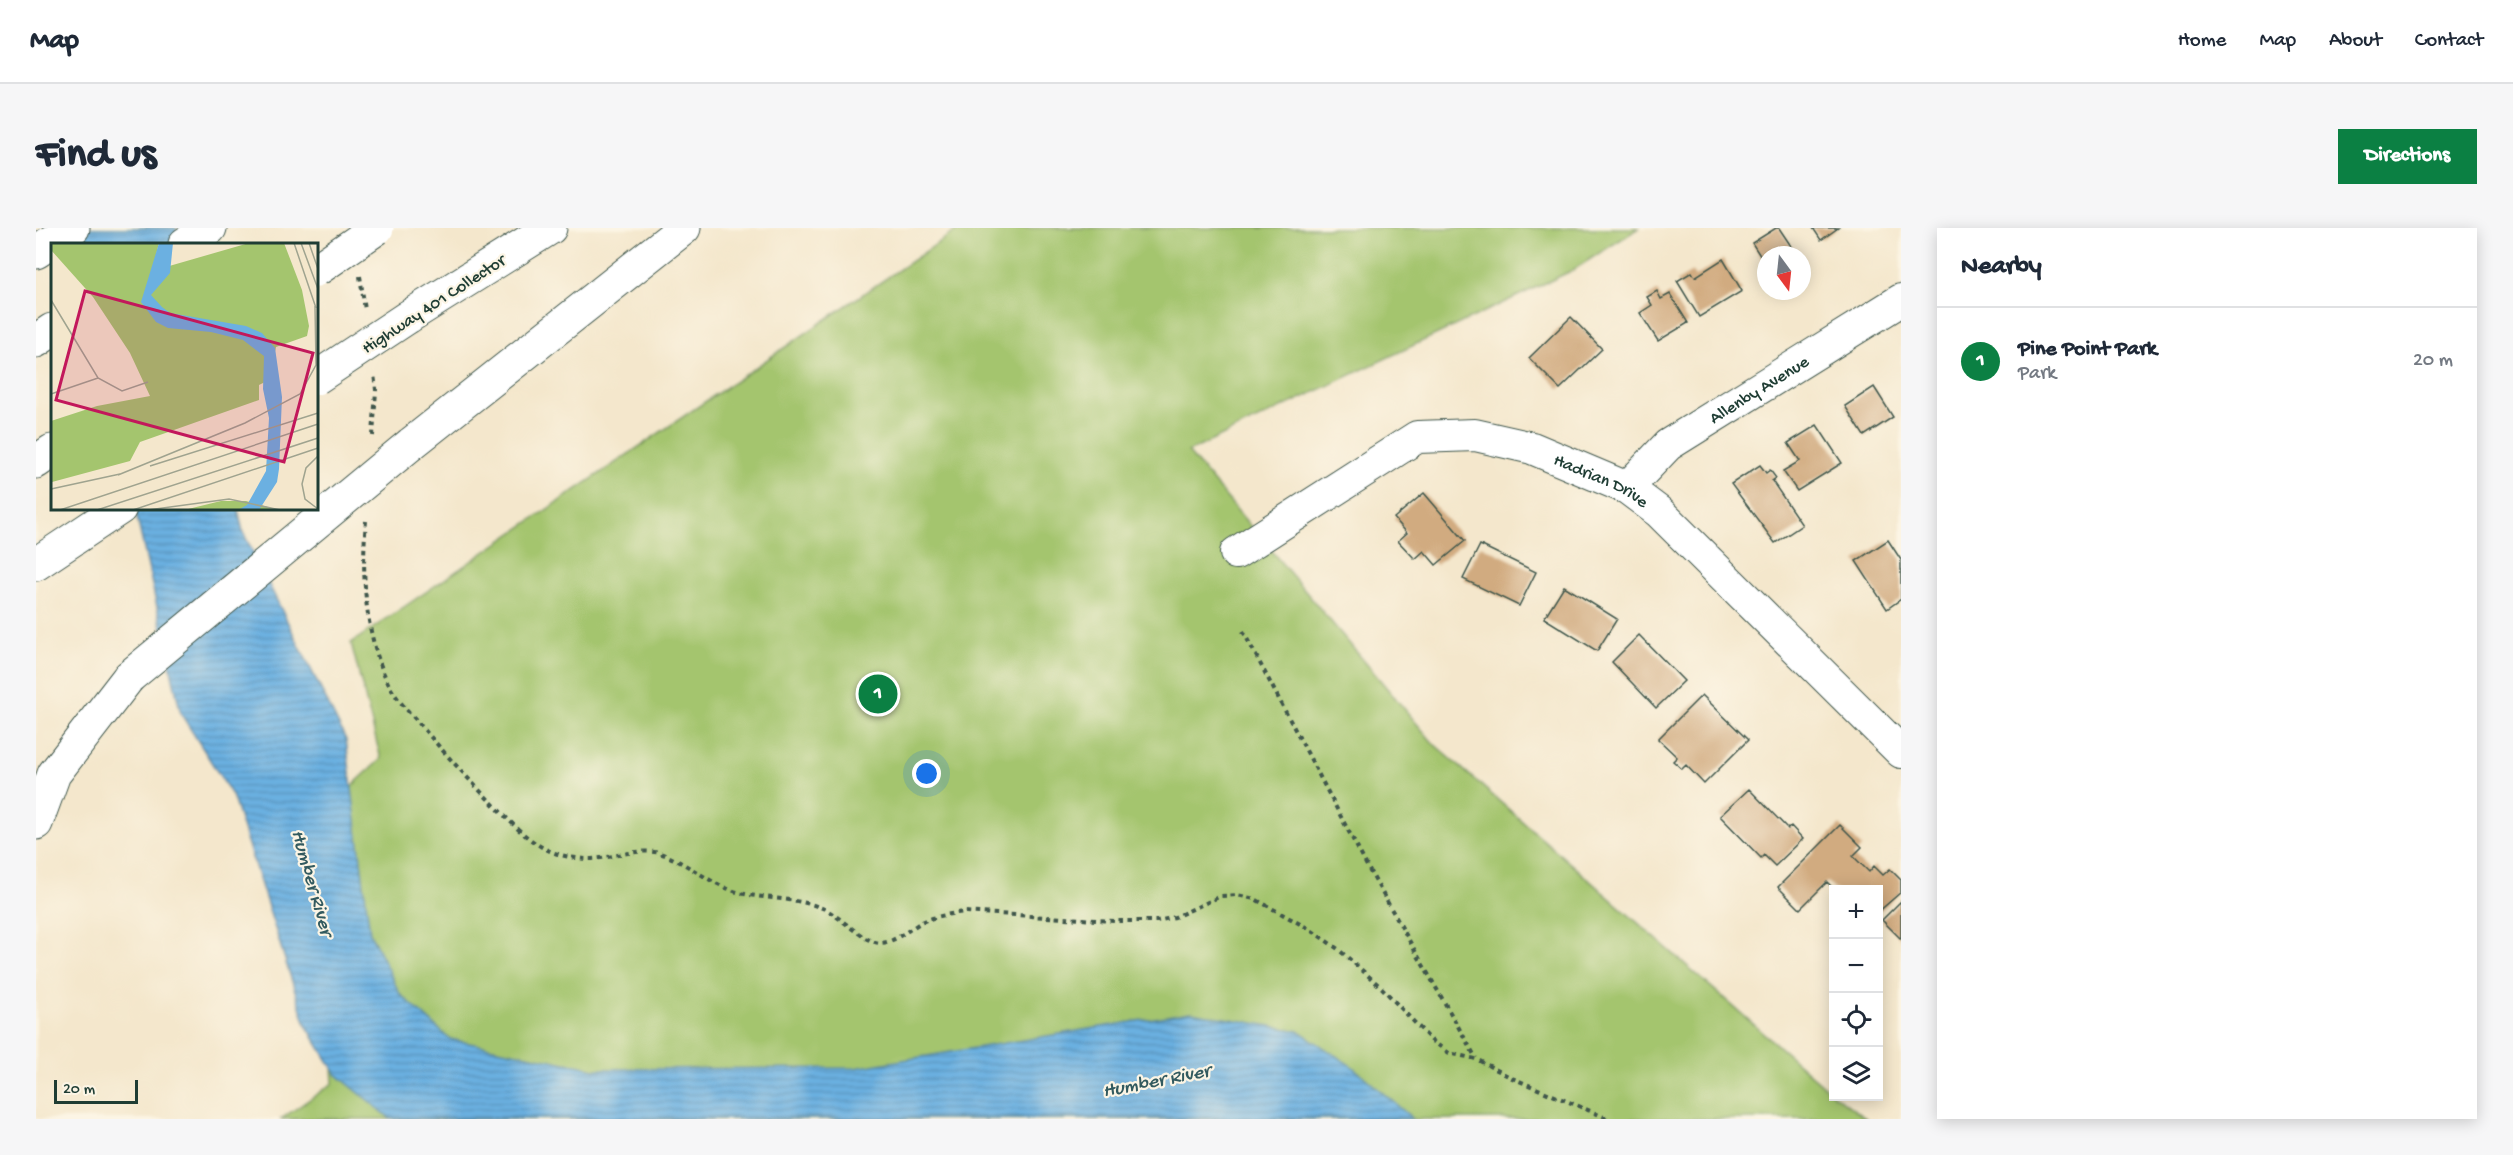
<!DOCTYPE html>
<html lang="en">
<head>
<meta charset="utf-8">
<style>
	:root { --surface:#fff; --page:#f6f6f7; --text:#1f2937; --muted:#747a83; --line:#e0e1e3; --accent:#0b8043 }
	body { margin:0; font-family:"Gochi Hand",sans-serif; background:var(--page); color:var(--text) }
	.controls { position:absolute; right:18px; bottom:18px; display:grid; overflow:hidden; border-radius:0px; box-shadow:0 3px 15px #0003 }
	.controls button { width:54px; height:54px; display:grid; place-items:center; padding:0; border:0; border-bottom:2px solid var(--line); background:var(--surface); color:var(--text); font:30px sans-serif }
	.compass { position:absolute; left:1721px; top:18px; width:54px; height:54px; border-radius:50%; background:var(--surface); box-shadow:0 3px 15px #0003; rotate:165deg }
	.scale { position:absolute; left:18px; bottom:15px; width:84px; box-sizing:border-box; padding-left:6px; border:3px solid #1f3d34; border-top:0; font-size:16px; line-height:21px; white-space:nowrap; color:#1f3d34; -webkit-text-stroke:4px #fcf5e5; paint-order:stroke }
	.you { position:absolute; left:891px; top:546px; width:21px; height:21px; margin:-15px; border:4px solid #fff; border-radius:50%; background:#1a73e8; box-shadow:0 0 0 9px #1a73e833 }
	.badge { display:grid; place-items:center; width:39px; height:39px; border-radius:50%; background:var(--accent); color:#fff; font-size:20px; font-weight:700 }
	.pin { position:absolute; translate:-50% -50%; border:3px solid #fff; box-shadow:0 2px 6px #0006 }
	.list { margin:0; padding:0; list-style:none }
	h2 { display:flex; justify-content:space-between; align-items:center; height:78px; margin:0; padding:0 24px; font-size:26px }
	h2 small { font-size:20px; font-weight:400; color:var(--muted) }
	.list li { display:grid; grid-template-columns:39px 1fr auto; gap:18px; align-items:center; box-sizing:border-box; height:108px; padding:0 24px; border-top:2px solid var(--line) }
	.list b { display:block; font-size:22px; white-space:nowrap }
	.list p { margin:0; font-size:20px; white-space:nowrap; color:var(--muted) }
	.list em { font-size:20px; font-style:normal; color:var(--muted) }
	.icon { flex:none; width:33px; height:33px; fill:none; stroke:currentColor; stroke-width:2; stroke-linecap:round; stroke-linejoin:round }
	.map { position:relative; flex:none; width:1865px; height:891px; overflow:hidden; border-radius:0px }
	header { display:flex; align-items:center; gap:36px; box-sizing:border-box; height:84px; padding:0 30px; background:var(--surface); border-bottom:2px solid var(--line) }
	header strong { font-size:28px }
	nav { display:flex; gap:33px; margin-inline-start:auto; font-size:21px }
	.intro { display:flex; align-items:center; justify-content:space-between; box-sizing:border-box; height:144px; padding:0 36px }
	h1 { margin:0; font-size:42px }
	.button { padding:15px 27px; border-radius:0px; background:var(--accent); color:#fff; font-size:21px; font-weight:700 }
	main { display:flex; gap:36px; padding:0 36px }
	aside { flex:1; background:var(--surface); border-radius:0px; box-shadow:0 3px 15px #0003 }
	.map>svg:first-child { display:block }
</style>
</head>
<body>
<header>
<strong>Map</strong>
<nav><a>Home</a><a>Map</a><a>About</a><a>Contact</a></nav>
</header>
<div class="intro"><h1>Find us</h1><a class="button">Directions</a></div>
<main>
<div class="map">
<svg width="1865" height="891" viewBox="0 0 1865 891">
	<defs>
		<pattern id="water-rules" width="6" height="5" patternUnits="userSpaceOnUse" patternTransform="scale(1.5)"><rect width="6" height="5" fill="#6bb0e1"/><path d="M0 2.5h6" fill="none" stroke="#5790b7"/></pattern>
	</defs>
	<rect width="100%" height="100%" fill="#fcf5e5"/>
	<filter id="ink" filterUnits="userSpaceOnUse"><feTurbulence type="fractalNoise" baseFrequency=".0167" numOctaves="2"/><feDisplacementMap in="SourceGraphic" scale="12" xChannelSelector="R" yChannelSelector="G"/><feConvolveMatrix kernelMatrix="1 2 1 2 8 2 1 2 1" color-interpolation-filters="sRGB"/></filter>
	<filter id="wash" filterUnits="userSpaceOnUse"><feTurbulence type="fractalNoise" baseFrequency=".008" numOctaves="4" result="noise"/><feDisplacementMap in="SourceGraphic" scale="24" xChannelSelector="R" yChannelSelector="G"/><feGaussianBlur stdDeviation="1.35" result="paint"/><feColorMatrix in="noise" values="0 0 0 0 0 0 0 0 0 0 0 0 0 0 0 0 0 1.4 0 .05"/><feComposite in="paint" operator="in"/></filter>
	<g filter="url(#wash)">
		<rect width="100%" height="100%" fill="#f4e7cc"/>
		<path fill="#a4c56e" stroke="#628151" stroke-width="1.5" d="M924,0H1603L1537,42L1152,224L1398,516L1797,866L1798,868L1801,869L1831,891H245L297,855L281,590L345,531L315,415Z"/>
		<path fill="url(#water-rules)" stroke="#45768a" stroke-width="1.5" d="M36,0H140L144,16H40Z
			M99,281H202L207,304L310,512L334,705L364,766L414,811L559,841L819,840L1155,784L1263,803L1317,839L1377,891H355L300,846L270,797L196,567L145,486Z"/>
		<g id="blocks">
			<path fill="#d1ab80" d="M1740,0H1743L1761,27H1730V37L1716,15Z
				M1777,0H1802L1785,12Z
				M1687,31L1706,63L1663,89L1641,53L1656,44L1659,49Z
				M1621,63L1625,71L1634,66L1652,95L1622,113L1604,85L1616,77L1611,69Z
				M1535,89L1566,121L1524,161L1493,130Z
				M1838,159L1857,189L1828,208L1809,178Z
				M1781,197L1806,235L1761,263L1747,243L1764,233L1752,215Z
				M1724,237L1730,245L1734,242L1740,250L1736,253L1766,297L1739,315L1695,256Z
				M1388,265L1429,313L1400,337L1388,323L1379,331L1362,313L1371,305L1358,290Z
				M1852,312L1865,332V371L1851,381L1820,333Z
				M1444,317L1500,344L1483,378L1427,351Z
				M1528,358L1581,391L1561,423L1508,390Z
				M1603,407L1648,453L1620,480L1576,434Z
				M1666,467L1712,512L1668,556L1650,537L1646,541L1637,533L1641,529L1622,511Z
				M1713,561L1752,601L1755,598L1767,611L1739,638L1728,627L1725,630L1684,588Z
				M1804,597L1826,619L1817,628L1833,644L1838,638L1847,647L1854,641L1865,652V664L1842,684V662H1799L1791,654L1764,681L1742,659Z
				M1865,673V711L1846,692Z"/>
		</g>
	</g>
	<g filter="url(#ink)">
		<use href="#blocks" fill-opacity="0" stroke="#3f564b" stroke-width="1.5"/>
		<g fill="none" stroke-linecap="round" stroke-linejoin="round">
			<defs>
				<g id="minor">
					<path id="s1" d="M1591,260L1632,217L1865,72"/>
					<path id="s2" d="M1200,325L1381,209L1439,207L1496,220L1591,260L1623,284L1865,524"/>
				</g>
				<path id="highway" d="M149,16L174,0
					M0,24L37,0
					M372,89L514,0
					M0,113L16,102
					M375,216L648,0
					M0,234L16,223
					M0,336L84,280
					M0,595L18,546L93,449"/>
			</defs>
			<use href="#minor" stroke="#3f564b" stroke-width="34"/>
			<use href="#highway" stroke="#3f564b" stroke-width="35"/>
			<path stroke="#3f564b" stroke-width="4" stroke-dasharray="4.5 4.5" stroke-linecap="butt" d="M324,48L329,82
				M337,208L340,162L338,146
				M330,293C325,347 329,408 353,457C360,470 371,482 381,493C402,518 425,543 448,567C470,588 492,617 522,626C531,629 543,631 553,631C577,631 606,617 629,627C654,637 675,656 701,664C729,672 759,669 786,680C804,687 826,714 844,715C859,715 875,699 888,693C901,688 914,686 928,684L1078,693H1121L1139,689L1185,668L1201,667L1219,671L1275,702L1302,721L1346,760L1395,812L1413,825L1440,831L1476,850L1573,891
				M1207,403L1332,640L1440,830"/>
			<use href="#minor" stroke="#fff" stroke-width="32"/>
			<use href="#highway" stroke="#fff" stroke-width="33"/>
			<defs>
				<path id="highway-bridge" d="M280,42L341,0
					M280,150L372,89
					M93,449L375,216"/>
			</defs>
			<use href="#highway-bridge" stroke="#3f564b" stroke-width="35" stroke-linecap="butt"/>
			<use href="#highway-bridge" stroke="#fff" stroke-width="33"/>
		</g>
	</g>
	<g text-anchor="middle" stroke-width="4.5" stroke-linejoin="round" paint-order="stroke">
		<g font-size="18" fill="#1f3d34" stroke="#fcf5e5">
			<text transform="translate(397 75) rotate(-33)" y="6">Highway 401 Collector</text>
			<text dy="6" stroke="none"><textPath href="#s1" startOffset="166">Allenby Avenue</textPath></text>
			<text dy="6" stroke="none"><textPath href="#s2" startOffset="408">Hadrian Drive</textPath></text>
		</g>
		<g font-size="20" font-style="italic" fill="#325a5f" stroke="#fcf5e5">
			<text transform="translate(278 654) rotate(74)" y="7">Humber River</text>
			<text transform="translate(1120 851) rotate(-11)" y="7">Humber River</text>
		</g>
	</g>
	<g transform="translate(15 15)">
		<rect width="267" height="267" fill="#f4e7cc"/>
		<path d="M0,0H108L101,28L198,0H233L251,47L258,83L256,93L225,104L218,137L208,142V157L89,199L79,218L1,239L0,178L46,163L99,153L79,110L42,54L0,7ZM170,258H195L228,267H133Z" fill="#a4c56e"/>
		<path d="M108,0H122L119,30L100,52L111,64L119,70L195,83L211,90L224,105L231,154L228,226L226,239L208,267H187L196,262L215,228L218,175L212,146L213,113L192,97L160,89L117,85L105,79L90,59Z" fill="#6bb0e1"/>
		<path fill="none" stroke="#9fa38f" stroke-width="1.5" d="M243,0L265,65M250,0L267,46M258,0L267,26M0,57L47,135L71,148L97,139M0,151L47,135M267,213L255,225L251,241L254,256L267,266M99,223L267,170M67,232L194,180L249,151L265,122L264,63M0,246L69,231M9,267L267,181M46,267L267,195M82,267L267,205M97,267L178,256L229,267"/>
		<path fill="#c2185b" fill-opacity="0.15" stroke="#c2185b" stroke-width="3" d="M34,48L262,110L233,219L5,157Z"/>
		<rect width="267" height="267" fill="none" stroke="#1f3d34" stroke-width="3"/>
	</g>
</svg>
<div class="controls">
<button>+</button>
<button>−</button>
<button><svg class="icon" aria-label="locate" viewBox="0 0 24 24"><circle cx="12" cy="12" r="6"/><path d="M12 2v4M12 18v4M2 12h4M18 12h4"/></svg></button>
<button><svg class="icon" aria-label="layers" viewBox="0 0 24 24"><path d="M12 4l9 5-9 5-9-5zM3 14l9 5 9-5"/></svg></button>
</div>
<svg class="compass" viewBox="-18 -18 36 36"><path d="M0-13l5 13h-10z" fill="#e53935"/><path d="M0 13l5-13h-10z" fill="#747a83"/></svg>
<div class="scale">20 m</div>
<div class="you"></div>
<div class="pin badge" style="left:842px;top:466px">1</div>
</div>
<aside>
<h2>Nearby<small></small></h2>
<ul class="list">
<li><span class="badge">1</span><div><b>Pine Point Park</b><p>Park</p></div><em>20 m</em></li>
</ul>
</aside>
</main>
</body>
</html>
